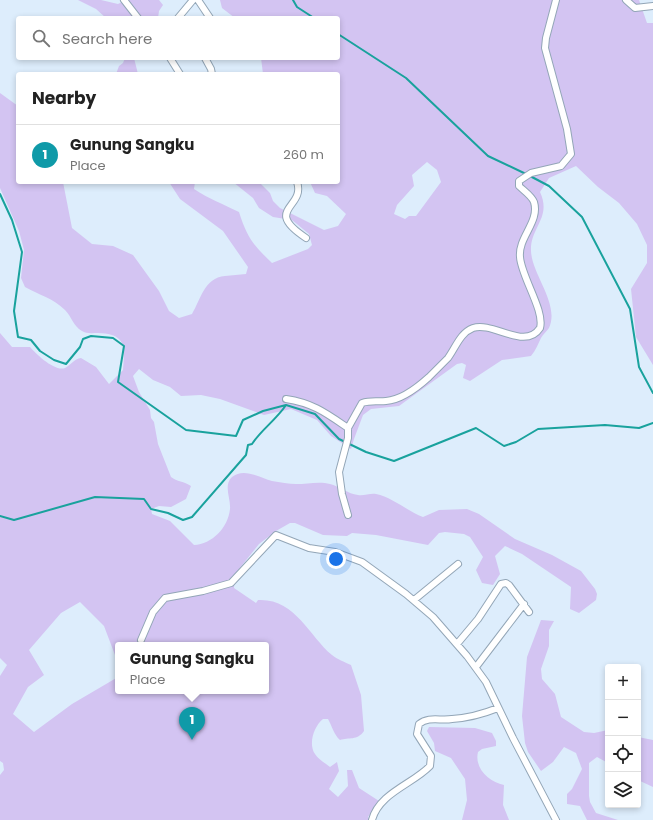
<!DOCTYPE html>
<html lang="en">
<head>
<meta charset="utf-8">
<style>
	:root { --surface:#fff; --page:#f6f6f6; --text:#222; --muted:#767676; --line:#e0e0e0; --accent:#0f766e }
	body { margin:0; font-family:Poppins,sans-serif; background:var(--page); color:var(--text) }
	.controls { position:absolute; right:12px; bottom:12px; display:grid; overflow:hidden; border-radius:4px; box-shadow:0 2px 6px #0003 }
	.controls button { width:36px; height:36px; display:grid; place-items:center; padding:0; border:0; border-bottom:1px solid var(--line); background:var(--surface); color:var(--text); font:20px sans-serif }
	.you { position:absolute; left:336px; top:559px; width:14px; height:14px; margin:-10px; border:3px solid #fff; border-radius:50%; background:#1a73e8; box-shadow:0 0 0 6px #1a73e833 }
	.badge { display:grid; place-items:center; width:26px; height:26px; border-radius:50%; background:var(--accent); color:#fff; font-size:13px; font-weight:700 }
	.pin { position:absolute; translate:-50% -33px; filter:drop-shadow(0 1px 2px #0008) }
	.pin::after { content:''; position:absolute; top:21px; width:14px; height:12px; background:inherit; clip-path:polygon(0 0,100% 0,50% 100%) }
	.popup { position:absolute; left:115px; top:642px; width:154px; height:52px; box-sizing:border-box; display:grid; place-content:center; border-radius:4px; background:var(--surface); filter:drop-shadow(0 1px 3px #0005); font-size:13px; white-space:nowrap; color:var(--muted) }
	.popup b { font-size:15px; color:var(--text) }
	.popup::after { content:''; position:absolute; left:50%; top:100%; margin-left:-8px; border:8px solid transparent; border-top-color:var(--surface) }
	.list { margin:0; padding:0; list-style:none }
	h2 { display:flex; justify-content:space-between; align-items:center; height:52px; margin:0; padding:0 16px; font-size:17px }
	h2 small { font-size:13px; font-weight:400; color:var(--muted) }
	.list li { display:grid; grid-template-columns:26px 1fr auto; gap:12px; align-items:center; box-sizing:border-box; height:60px; padding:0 16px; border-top:1px solid var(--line) }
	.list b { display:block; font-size:15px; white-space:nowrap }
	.list p { margin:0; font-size:13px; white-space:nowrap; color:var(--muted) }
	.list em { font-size:13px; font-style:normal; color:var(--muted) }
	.icon { flex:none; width:22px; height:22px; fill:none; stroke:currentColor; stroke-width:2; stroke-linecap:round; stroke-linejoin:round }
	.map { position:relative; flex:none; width:653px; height:820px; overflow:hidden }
	.search { position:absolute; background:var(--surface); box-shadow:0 2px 6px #0003; left:16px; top:16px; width:324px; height:44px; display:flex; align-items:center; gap:10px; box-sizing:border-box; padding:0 14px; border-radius:4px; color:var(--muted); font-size:15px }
	.panel { position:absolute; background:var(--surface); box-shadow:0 2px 6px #0003; left:16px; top:72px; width:324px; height:112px; border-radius:4px }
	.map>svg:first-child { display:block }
</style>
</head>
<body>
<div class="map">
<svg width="653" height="820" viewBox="0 0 653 820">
	<rect width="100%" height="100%" fill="#ddedfc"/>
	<path fill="#d3c4f2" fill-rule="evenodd" d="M78,0H101L118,4L126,0H159L163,5L159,11L158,18H143L141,16L138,18H106L96,9Z
		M220,0H639L647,23H653V365L636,337L631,289L647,263V245L637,224L619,203L598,187L576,166L549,178L540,192C552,218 530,227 531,251C532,275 560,304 549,328C547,331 543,334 541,338C538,344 536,350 531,356L502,360L470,381L463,378L466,365L462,363L457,364L399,406L371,409L363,415L354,439L351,449L331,436L317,420L291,409L264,415L220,399L201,395L181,396L170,387L153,380L139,369L133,376L139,392L150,410L151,418L154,422L158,444L171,477C177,482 184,481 191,486L186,499L171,507L159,506L151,509L152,514L170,521L194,545C212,544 228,528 230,509C231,499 223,485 232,477C244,467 260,478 272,481C280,482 289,484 296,484C307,484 320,481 330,484C339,486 348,494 358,495C364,496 370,493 376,494C392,497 407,511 423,517L439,510L467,509L479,514L515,539L552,555L581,571L595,589L597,594L596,600L579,613L570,609L571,587L522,554L505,546L495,556L500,574L493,585L482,583L476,570L483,557L470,537L464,534L445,532L439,533L428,545L376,535L352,533L347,536L323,535L295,523H290L276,531L259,544L235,574L234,588L256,603L258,600C295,598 309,636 332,655C338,660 345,662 351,665L361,695L364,731C357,741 349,737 340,740C334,735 332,726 328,719H323C314,726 308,744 315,754C318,759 325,763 330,767L337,762L339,771L329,789L338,797L348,786L347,770H352L359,788L379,801L368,817L370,820H0V775L4,770L3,763L0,761V676L7,665L0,658V333L12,347H30C36,354 55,372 65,368C71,365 74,359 81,358L96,367L109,384L123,370C125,346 126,334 98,333C93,333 86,334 82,331C73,326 72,317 65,310C53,298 39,295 25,287L21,278L24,250L19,231L0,188V93L18,106V182H63L72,228L92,244L113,246L133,255L159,291L169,311L179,318L192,314C201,299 204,278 225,276C232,275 239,275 246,274L248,267L223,231L180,199L169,182H195L194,189C209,199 223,204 239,212C247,237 253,245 272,263L308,249L312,245L309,234L292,220L273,217L259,208L253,198L233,182H259L270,193L273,201L280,208L324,230L338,226L346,214L327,196L315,193L310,182H338V74H263L261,58H338V18H235L222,8ZM427,162L437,170L441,182L416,216H409L405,219L394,214L397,205L414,186L412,175ZM80,602L104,626L118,663V645H266V691H118V677L72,704L34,732L13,714L28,687L44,675L29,650L61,613Z
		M125,58H134L138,74H116L119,66L123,63Z
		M541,620L554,621L549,630V646L541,669L542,679L555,694L561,717L584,732L594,733L608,730V763L597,757L589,763V796L590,802L596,813L618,820H587L580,806L567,804V794L572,789L582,769L576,753L564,747L553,762L541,771L528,752L525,743L522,716L527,657Z
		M429,727L475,728L492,733L496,741V746L482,749L478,752C474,768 489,782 504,785L503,805L509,820H462L467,800L465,779L451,758L435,751L434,743L427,731Z
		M638,737L653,740V787L638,780Z"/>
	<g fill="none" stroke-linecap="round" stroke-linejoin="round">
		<path stroke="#19a29d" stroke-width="2" d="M293,0L297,7L314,18
			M338,34L406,78L488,156L526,174
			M530,176L549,186L582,217L630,309L639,367L653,393
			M0,194L12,220L22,252L14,311L18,337L31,340L40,351L54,360L66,364L80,347L83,339L91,336L113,338L124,346L118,382L186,430L236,436L243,420L263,411L286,405L315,414L339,439L366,452L394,461L476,428L504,446L516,442L538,429L605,425L639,428L653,423
			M0,516L14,520L95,497L144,499L151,509L168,513L183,520L192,517L246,455L248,445L252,444C261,430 276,420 286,405"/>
		<defs>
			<path id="street" d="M124,0L138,18
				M198,0L210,18
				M626,0L635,8L653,6
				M178,18L193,0
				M170,58L180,74
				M205,58L211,69L212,74
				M297,182C306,208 262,209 306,238
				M286,399C313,403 326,413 348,428
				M348,515L342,494L339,472L348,438V428L362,403C371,400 378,402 386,401C401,400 418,387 429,377C435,371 442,364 448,358C456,347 460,333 473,328C493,321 525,351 540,328C545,311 521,276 520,257C518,237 540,222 534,202C532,196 523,190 519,186V181L531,173L561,166L571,154L567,129L545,48L546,38L556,0
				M414,600L458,564
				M141,640L153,612L165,598L203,591L231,583L276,535L309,548L335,552L362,562L406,594L433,617L467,656L486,682L513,738L556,820
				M457,644L478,619L501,584L506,583L509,585L529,612
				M476,667L524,604
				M372,820C379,793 413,784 430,766L431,756L417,734L419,724C429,716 440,721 452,719C468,718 483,714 498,708"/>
		</defs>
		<use href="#street" stroke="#93a6b7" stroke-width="8"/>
		<use href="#street" stroke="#fff" stroke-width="6"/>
	</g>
</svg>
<div class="controls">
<button>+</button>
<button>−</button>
<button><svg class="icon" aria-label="locate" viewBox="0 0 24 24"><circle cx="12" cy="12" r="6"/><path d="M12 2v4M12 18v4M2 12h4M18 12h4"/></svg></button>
<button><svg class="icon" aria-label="layers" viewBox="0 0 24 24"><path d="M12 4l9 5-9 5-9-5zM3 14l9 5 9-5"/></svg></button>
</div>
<div class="you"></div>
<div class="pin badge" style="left:192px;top:740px;background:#0f9aa8">1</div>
<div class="popup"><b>Gunung Sangku</b>Place</div>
<div class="search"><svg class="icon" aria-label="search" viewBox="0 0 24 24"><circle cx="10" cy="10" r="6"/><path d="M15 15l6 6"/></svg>Search here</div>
<section class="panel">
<h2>Nearby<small></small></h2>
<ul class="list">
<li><span class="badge" style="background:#0f9aa8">1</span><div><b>Gunung Sangku</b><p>Place</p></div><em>260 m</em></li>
</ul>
</section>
</div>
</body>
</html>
